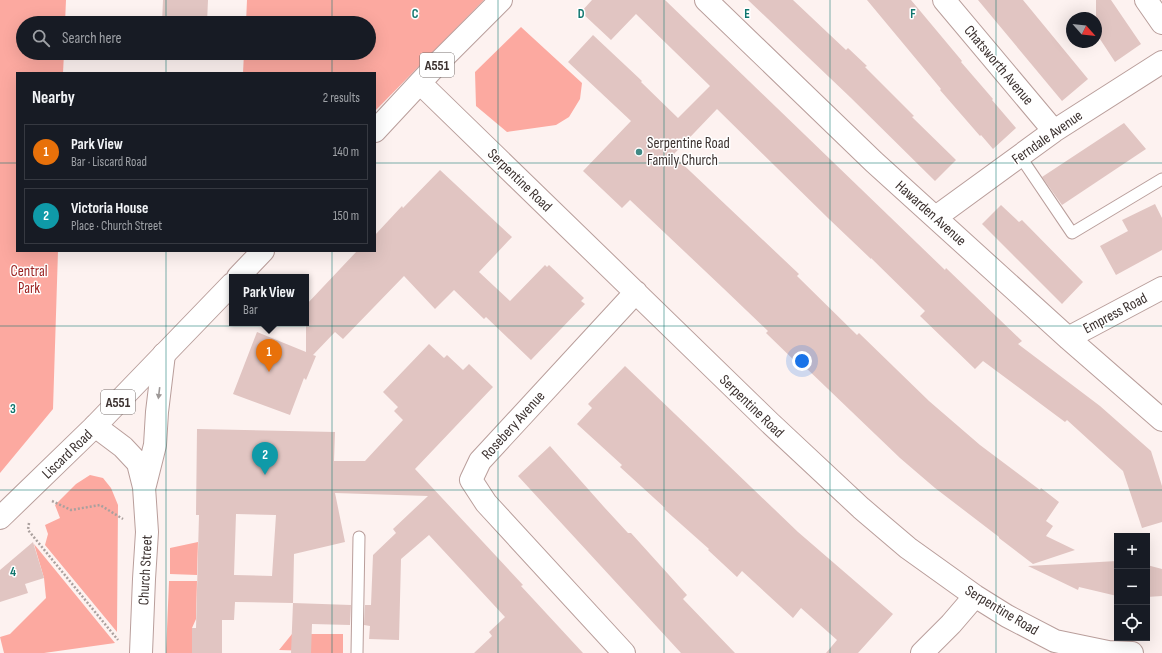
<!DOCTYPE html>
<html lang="en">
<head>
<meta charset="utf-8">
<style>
	:root { --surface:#171b24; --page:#20242c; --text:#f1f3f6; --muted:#9ea1a6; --line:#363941; --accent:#ea580c }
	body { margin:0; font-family:"Sofia Sans Condensed",sans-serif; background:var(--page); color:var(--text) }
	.controls { position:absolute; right:12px; bottom:12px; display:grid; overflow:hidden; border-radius:0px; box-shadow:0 4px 16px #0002 }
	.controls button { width:36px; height:36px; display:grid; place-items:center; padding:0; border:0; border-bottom:1px solid var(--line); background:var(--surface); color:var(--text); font:20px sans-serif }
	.compass { position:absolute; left:1066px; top:12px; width:36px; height:36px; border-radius:50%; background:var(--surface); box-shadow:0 4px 16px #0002; rotate:117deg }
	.you { position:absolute; left:802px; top:361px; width:14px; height:14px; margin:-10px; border:3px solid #fff; border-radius:50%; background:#1a73e8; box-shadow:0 0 0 6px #1a73e833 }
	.badge { display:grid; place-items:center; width:26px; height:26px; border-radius:50%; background:var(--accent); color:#fff; font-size:13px; font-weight:700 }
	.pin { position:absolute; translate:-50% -33px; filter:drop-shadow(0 1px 2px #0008) }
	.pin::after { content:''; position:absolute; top:21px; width:14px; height:12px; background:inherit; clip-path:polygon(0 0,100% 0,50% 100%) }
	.popup { position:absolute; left:229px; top:274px; width:80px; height:52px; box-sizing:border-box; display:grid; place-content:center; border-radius:0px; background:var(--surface); filter:drop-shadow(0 1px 3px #0005); font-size:13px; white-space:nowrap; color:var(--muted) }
	.popup b { font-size:15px; color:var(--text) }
	.popup::after { content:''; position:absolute; left:50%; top:100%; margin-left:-8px; border:8px solid transparent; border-top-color:var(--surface) }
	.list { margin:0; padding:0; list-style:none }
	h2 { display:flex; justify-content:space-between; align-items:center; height:52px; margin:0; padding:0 16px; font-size:17px }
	h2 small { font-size:13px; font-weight:400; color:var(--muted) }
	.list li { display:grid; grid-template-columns:26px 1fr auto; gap:12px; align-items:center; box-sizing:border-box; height:56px; margin:0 8px 8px; padding:0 8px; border:1px solid var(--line); border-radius:0px }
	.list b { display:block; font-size:15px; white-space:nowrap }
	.list p { margin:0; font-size:13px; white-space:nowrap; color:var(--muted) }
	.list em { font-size:13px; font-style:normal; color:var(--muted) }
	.icon { flex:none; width:22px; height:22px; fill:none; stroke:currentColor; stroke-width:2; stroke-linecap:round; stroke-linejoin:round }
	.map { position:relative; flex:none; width:1162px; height:653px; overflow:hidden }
	.search { position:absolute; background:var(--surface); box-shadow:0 4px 16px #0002; left:16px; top:16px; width:360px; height:44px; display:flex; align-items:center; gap:10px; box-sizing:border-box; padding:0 14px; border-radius:22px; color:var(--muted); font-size:15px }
	.panel { position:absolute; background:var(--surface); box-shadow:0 4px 16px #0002; left:16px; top:72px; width:360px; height:180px; border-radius:0px }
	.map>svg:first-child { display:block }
</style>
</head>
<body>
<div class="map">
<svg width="1162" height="653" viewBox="0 0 1162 653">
	<rect width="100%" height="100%" fill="#fdf2f0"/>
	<path fill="#fca9a0" d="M0,0H66L65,23H23V53H64L63,73H17V251H58L53,409L0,473Z
		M247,0H484L375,111V73H243L244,53H369V23H246Z
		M521,27L582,83L580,99L569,117L556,125L507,132L476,106L475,72Z
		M90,475L103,478L111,488L118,505L117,632L45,545L48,534L45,525L60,518L55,505L76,484Z
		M198,542L197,575L170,574V548Z
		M34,544L115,643L44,653H4L0,637L10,634L46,598L44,578Z
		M169,581H197L196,619L192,628V653H166Z
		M292,634H343V653H311V651L279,650Z"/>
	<path fill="#e1c5c2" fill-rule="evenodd" d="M163,0H208L207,23H162Z
		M592,0H665L945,270L946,268L1022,341L1018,344L1100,406L1151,451L1162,486V522L1142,528L1123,471L1067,420L1065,422L983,361L975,369L920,316L925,311L871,258V259L829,219L717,109L673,155L799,274L797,276L857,335L859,333L929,401L980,445L1040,490L1041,488L1059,502L1046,521L1053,526L1046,536L1075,550L1033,564L999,538V537L935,488L900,458L803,365L801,367L766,333L768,331L723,288L630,200L622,208L583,171L631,121L568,62L593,35L642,81L641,82L678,118L710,86L636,14L611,40L581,12Z
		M748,0H793L846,50L848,48L867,66L865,67L914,116L912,117L956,160L935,181L850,97Z
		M867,0H911L962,61L961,62L993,99L992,100L1016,128L993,149L981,135L980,136L940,90L941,89Z
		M978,0H1023L1088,79L1062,101Z
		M1096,0H1111L1141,44L1115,62L1096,33Z
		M1124,123L1146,149L1062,205L1042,177Z
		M440,170L512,237L479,272L510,301L545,265L547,267L549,265L584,298L581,301L585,304L531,360L486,317L484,319L454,290L435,309L404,276L343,339L335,332L313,355L316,356L306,380L304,378L290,415L233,394L257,332L306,352V305L357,251H375V235L402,206L403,208Z
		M1155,204L1162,218V250L1116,275L1100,246L1128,231L1122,220Z
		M1001,205L1019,222L1022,220L1083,282L1062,304L982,224Z
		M429,344L444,358L447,355L463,370L469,364L493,387L415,469L523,585L521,586L583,653H474L492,636L489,632L505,617L429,535L401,559L399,640L369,639L370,626L364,625L365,605H371L373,555L396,533L393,529L428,496L335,493L345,542L294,554L293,603L235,602L234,620H222V653H192V628H196L199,515H196L197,429L335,432L334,461H365L403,420L394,411L398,407L383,392ZM236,514L276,515L272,576L234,575Z
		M625,366L798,532L893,614L858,653H826L837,640L801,608L793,618L742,571L737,577L708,550L709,549L664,509L665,508L620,467L622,465L577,424L592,408L588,404Z
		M550,446L604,507L628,533H631L687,595L683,599L735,653H681L518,476Z
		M33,542L44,578L25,584L28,593L0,602V570Z
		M1117,561V596L1079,587L1078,590L1028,566Z
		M1147,565L1162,569V596L1147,597Z
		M293,603L351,605L350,625L312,624L311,653H291Z"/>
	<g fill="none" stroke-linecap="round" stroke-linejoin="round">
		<defs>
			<path id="lane" d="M1020,156L1072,233L1162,179
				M357,653L359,537"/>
			<path id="street" d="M706,0L874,162L1068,338L1162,420
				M944,0L1054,131
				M1146,0L1162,23
				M420,83L769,422L861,508L908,548L975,596L1007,616L1055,641L1108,652L1132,653
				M936,217L1054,131L1162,62
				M1068,338L1162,288
				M624,653L486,503L471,480L480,461L636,292
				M922,653L951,624L975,596"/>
			<path id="secondary" d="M95,426L123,447L138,463L144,487L147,532L144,579L141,653
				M145,485L155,445L157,412L164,354"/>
			<path id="primary" d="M375,131L441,60L501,0
				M238,277L263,251
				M0,518L95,426L232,284"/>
		</defs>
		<use href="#lane" stroke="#b99e9b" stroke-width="13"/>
		<use href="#street" stroke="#b99e9b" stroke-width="24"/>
		<use href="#secondary" stroke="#b99e9b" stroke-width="24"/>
		<use href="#primary" stroke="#b99e9b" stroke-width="24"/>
		<path stroke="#aaa09e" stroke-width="2.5" stroke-dasharray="2 2" stroke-linecap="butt" d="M52,501L71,510L100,505L123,519
			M29,523L28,530L118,640"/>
		<use href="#lane" stroke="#fff" stroke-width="11"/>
		<use href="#street" stroke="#fff" stroke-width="22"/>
		<use href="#secondary" stroke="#fff" stroke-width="22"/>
		<use href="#primary" stroke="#fff" stroke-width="22"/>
	</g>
	<defs><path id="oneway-solid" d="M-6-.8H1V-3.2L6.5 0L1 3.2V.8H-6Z"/></defs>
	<use fill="#9d9897" href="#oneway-solid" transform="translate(159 393) rotate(97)"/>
	<path fill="none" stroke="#0f766e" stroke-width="1" stroke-opacity="0.55" d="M166,0V23M332,0V23M498,0V653M664,0V653M830,0V653M996,0V653M166,53V73M332,53V73M0,163H17M375,163H1162M166,251V653M332,251V653M0,326H1162M0,490H1162"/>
	<circle fill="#418985" stroke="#fff" stroke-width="1.5" cx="639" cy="152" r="4"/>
	<g text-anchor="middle" stroke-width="3" stroke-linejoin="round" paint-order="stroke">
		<g fill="#fff" stroke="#766f6d" stroke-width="1">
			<rect x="420" y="53" width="34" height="24" rx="3"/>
			<rect x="101" y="390" width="34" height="24" rx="3"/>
		</g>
		<g font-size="14" font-weight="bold" fill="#3b312f">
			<text x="437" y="70">A551</text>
			<text x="118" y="407">A551</text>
		</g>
		<g font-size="15" fill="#3b312f" stroke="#fff">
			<text transform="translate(999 65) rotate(50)" y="5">Chatsworth Avenue</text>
			<text transform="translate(1047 137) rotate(-35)" y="5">Ferndale Avenue</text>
			<text transform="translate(520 180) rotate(44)" y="5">Serpentine Road</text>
			<text transform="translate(931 213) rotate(42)" y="5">Hawarden Avenue</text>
			<text transform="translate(1115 313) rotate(-28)" y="5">Empress Road</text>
			<text transform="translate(752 406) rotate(44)" y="5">Serpentine Road</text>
			<text transform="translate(513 425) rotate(-48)" y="5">Rosebery Avenue</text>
			<text transform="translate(67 454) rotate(-44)" y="5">Liscard Road</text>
			<text transform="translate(145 570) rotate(-87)" y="5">Church Street</text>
			<text transform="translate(1002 610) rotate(31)" y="5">Serpentine Road</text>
		</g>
		<g font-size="15" fill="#3b312f" stroke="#fff" text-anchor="start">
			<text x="647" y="148">Serpentine Road<tspan x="647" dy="17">Family Church</tspan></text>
		</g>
		<g font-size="15" fill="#9b2322" stroke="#fff">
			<text x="29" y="276">Central<tspan x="29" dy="17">Park</tspan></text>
		</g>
	</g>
	<g font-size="13" text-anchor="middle" font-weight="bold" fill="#0f766e" stroke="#fff" stroke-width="3" stroke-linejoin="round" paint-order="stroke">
		<text x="415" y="18">C</text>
		<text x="581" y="18">D</text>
		<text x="747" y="18">E</text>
		<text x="913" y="18">F</text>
		<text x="13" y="413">3</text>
		<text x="13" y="576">4</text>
	</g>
</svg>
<div class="controls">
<button>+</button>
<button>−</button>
<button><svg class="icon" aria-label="locate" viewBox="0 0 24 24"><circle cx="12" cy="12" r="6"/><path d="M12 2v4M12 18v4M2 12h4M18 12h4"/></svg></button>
</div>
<svg class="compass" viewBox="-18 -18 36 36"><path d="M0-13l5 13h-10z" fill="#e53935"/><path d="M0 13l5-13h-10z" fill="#9ea1a6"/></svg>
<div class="you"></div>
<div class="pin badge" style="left:269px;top:372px;background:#e8710a">1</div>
<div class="popup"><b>Park View</b>Bar</div>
<div class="pin badge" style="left:265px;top:475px;background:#0f9aa8">2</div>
<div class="search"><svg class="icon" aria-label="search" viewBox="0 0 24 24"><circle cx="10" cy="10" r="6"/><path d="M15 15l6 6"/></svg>Search here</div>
<section class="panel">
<h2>Nearby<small>2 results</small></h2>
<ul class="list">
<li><span class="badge" style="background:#e8710a">1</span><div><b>Park View</b><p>Bar · Liscard Road</p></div><em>140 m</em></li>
<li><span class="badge" style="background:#0f9aa8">2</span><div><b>Victoria House</b><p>Place · Church Street</p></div><em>150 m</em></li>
</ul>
</section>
</div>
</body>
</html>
